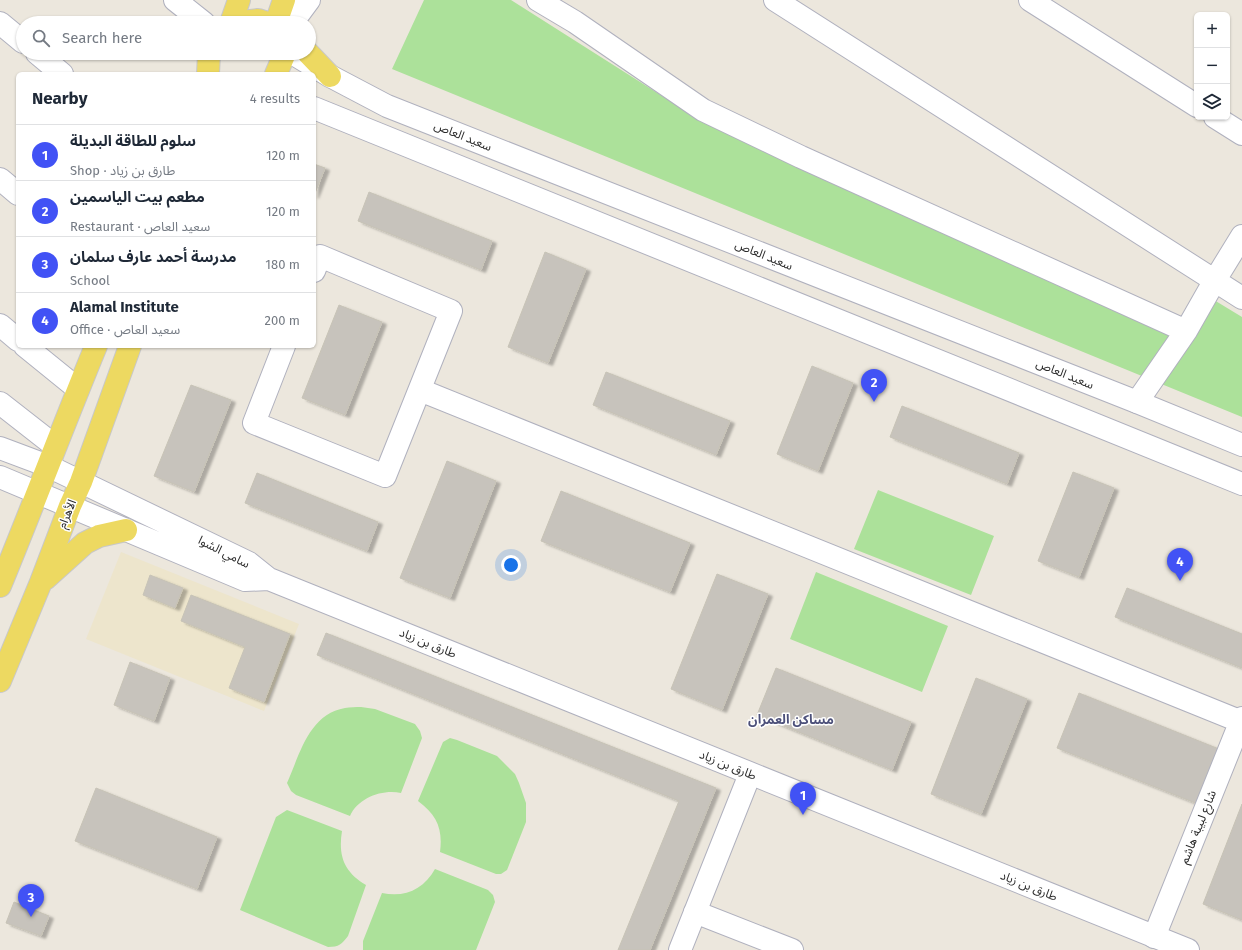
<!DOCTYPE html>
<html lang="en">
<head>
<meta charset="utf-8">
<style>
	:root { --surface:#fff; --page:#f6f6f7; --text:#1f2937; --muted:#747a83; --line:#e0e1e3; --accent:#4152f5 }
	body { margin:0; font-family:"Fira Sans","Noto Sans Arabic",sans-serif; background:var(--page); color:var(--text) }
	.controls { position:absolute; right:12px; top:12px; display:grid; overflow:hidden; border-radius:6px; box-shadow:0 1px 3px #0004 }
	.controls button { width:36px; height:36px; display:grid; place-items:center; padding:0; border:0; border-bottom:1px solid var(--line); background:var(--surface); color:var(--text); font:20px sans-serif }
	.you { position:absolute; left:511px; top:565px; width:14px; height:14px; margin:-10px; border:3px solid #fff; border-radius:50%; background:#1a73e8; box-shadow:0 0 0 6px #1a73e833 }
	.badge { display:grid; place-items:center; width:26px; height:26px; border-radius:50%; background:var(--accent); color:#fff; font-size:13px; font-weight:700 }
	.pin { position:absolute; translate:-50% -33px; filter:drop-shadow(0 1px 2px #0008) }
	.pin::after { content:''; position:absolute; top:21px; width:14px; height:12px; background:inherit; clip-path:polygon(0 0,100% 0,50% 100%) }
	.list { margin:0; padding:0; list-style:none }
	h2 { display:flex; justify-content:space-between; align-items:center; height:52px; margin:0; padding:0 16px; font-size:17px }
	h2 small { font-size:13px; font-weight:400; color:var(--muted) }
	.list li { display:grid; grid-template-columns:26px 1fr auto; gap:12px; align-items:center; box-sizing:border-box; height:56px; padding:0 16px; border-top:1px solid var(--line) }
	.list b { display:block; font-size:15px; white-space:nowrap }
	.list p { margin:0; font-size:13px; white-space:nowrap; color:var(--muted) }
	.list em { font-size:13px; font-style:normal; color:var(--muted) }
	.icon { flex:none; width:22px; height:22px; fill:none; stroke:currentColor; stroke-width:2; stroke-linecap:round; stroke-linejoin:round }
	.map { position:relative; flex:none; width:1242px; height:950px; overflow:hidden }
	.search { position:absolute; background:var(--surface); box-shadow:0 1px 3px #0004; left:16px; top:16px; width:300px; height:44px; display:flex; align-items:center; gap:10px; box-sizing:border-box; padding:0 14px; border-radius:22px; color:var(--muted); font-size:15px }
	.panel { position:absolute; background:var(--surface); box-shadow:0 1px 3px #0004; left:16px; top:72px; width:300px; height:276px; border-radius:6px }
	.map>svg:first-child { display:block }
</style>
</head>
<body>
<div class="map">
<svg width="1242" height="950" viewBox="0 0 1242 950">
	<defs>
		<filter id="shadow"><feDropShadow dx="4.5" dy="2.5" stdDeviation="1" flood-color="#0004"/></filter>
	</defs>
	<rect width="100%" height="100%" fill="#ece7dd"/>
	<path fill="#ede5cc" d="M121,552L299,624L264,711L86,639Z"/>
	<path fill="#ace19a" d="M424,0H511L700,120L1192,339L1214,300L1242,317V417L392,69Z
		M878,490L994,536L971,595L854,549Z
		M816,572L948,626L922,692L790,639Z
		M361,707L375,709L415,724L420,731L422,738L401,793C382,789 358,798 350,816L296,795L291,791L287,783C300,754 309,714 345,708C350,707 356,707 361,707Z
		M450,738L457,740L497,756L515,774L519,783L526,803V822L507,870L501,874H496L440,852C443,829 437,815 418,801L443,742Z
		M287,810L342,831C338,856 344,872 366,885L348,936C342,944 339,947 328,947L240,910L276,817Z
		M435,869L488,890L493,895L495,902L476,950H363V941L382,893C405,898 424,889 435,869Z"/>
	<path fill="#c7c3bc" stroke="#c7c3b6" filter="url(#shadow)" d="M314,164L325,168L314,196Z
		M369,192L492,241L481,270L358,221Z
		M545,252L586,269L548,363L508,347Z
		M339,305L382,322L345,415L302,398Z
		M812,366L853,383L818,471L777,454Z
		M606,372L730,421L716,455L593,405Z
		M191,385L231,400L194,492L154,476Z
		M902,406L1019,453L1007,484L890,437Z
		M447,461L496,481L450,598L400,578Z
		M1073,472L1114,488L1079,577L1038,561Z
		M257,473L378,522L367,551L245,503Z
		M561,491L690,543L670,592L541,541Z
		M717,574L768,594L722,710L671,689Z
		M150,575L183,588L175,608L143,595Z
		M1127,588L1242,634V668L1115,617Z
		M191,595L290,634L264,702L229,688L245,647L181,621Z
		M326,633L716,788L650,950H618L679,801L317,655Z
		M130,662L170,678L154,721L114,705Z
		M776,668L911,722L892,770L757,715Z
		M976,678L1027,699L981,814L931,794Z
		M1079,693L1219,749L1198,804L1057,748Z
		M96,788L217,837L197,889L75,841Z
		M1242,804V920L1203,904Z
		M14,902L49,916L41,936L6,923Z"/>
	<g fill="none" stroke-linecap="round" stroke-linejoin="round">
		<defs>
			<path id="minor" d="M175,0L204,23
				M538,0L575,22L703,110L801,157L1186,331
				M775,0L1242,298
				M1030,0L1197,106
				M0,23L23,42
				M292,23L309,0
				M37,53L62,74
				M1215,117L1242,134
				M0,179L18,194
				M0,325L18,340
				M25,346L78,389
				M284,346L254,423L385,476L451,311L320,256L314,271
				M420,390L1242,722
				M1137,402L1186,331L1215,280L1242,236
				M0,403L55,446
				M695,912L792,950
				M1154,937L1242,718"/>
			<path id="tertiary" d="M680,950L750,774"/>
			<path id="secondary" d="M292,53L330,76L387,106L1137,402L1242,445
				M314,108L1242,484
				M0,448L48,466L249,563L269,579L1188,950
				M0,477L245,580L269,579"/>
			<path id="primary" d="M231,23L239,0
				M232,23L258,20L267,23
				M276,23L284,0
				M308,53L330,76
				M208,74L209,53
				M276,74L285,53
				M45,579L85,543L99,536L126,530
				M0,586C33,506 63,426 96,346
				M0,681L41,582L70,506L81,482L130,346"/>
		</defs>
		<use href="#minor" stroke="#b0b1be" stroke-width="24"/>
		<use href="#tertiary" stroke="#b0b1be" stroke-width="24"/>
		<use href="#secondary" stroke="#b0b1be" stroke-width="24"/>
		<use href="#primary" stroke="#c8c8c8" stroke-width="24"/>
		<use href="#minor" stroke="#fff" stroke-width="22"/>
		<use href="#tertiary" stroke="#fff" stroke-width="22"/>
		<use href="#secondary" stroke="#fff" stroke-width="22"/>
		<use href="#primary" stroke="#edd961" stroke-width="22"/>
	</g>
	<g text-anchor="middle" stroke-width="3" stroke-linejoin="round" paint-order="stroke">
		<g font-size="12" fill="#2a2a2a" stroke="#fff">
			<text transform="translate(463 136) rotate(22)" y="4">سعيد العاص</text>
			<text transform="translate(764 255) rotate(22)" y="4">سعيد العاص</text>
			<text transform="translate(1065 374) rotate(22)" y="4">سعيد العاص</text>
			<text transform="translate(67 514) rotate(-68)" y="4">الأهرام</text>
			<text transform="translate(224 552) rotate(27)" y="4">سامي الشوا</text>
			<text transform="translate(428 643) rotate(22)" y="4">طارق بن زياد</text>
			<text transform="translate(728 765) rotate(22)" y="4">طارق بن زياد</text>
			<text transform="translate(1198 827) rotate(-68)" y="4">شارع لبيبة هاشم</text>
			<text transform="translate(1029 886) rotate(22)" y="4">طارق بن زياد</text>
		</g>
		<g font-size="13" font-weight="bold" fill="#4c507a" stroke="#fff">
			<text x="791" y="724">مساكن العمران</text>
		</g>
	</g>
</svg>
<div class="controls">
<button>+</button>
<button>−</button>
<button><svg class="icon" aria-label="layers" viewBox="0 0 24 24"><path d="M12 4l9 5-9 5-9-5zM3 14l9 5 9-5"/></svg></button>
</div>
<div class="you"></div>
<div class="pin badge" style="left:803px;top:815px">1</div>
<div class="pin badge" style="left:874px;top:402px">2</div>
<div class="pin badge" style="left:31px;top:917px">3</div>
<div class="pin badge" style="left:1180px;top:581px">4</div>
<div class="search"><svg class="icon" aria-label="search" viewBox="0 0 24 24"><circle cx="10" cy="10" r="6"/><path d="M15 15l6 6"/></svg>Search here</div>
<section class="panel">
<h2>Nearby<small>4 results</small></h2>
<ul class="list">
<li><span class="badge">1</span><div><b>سلوم للطاقة البديلة</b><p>Shop · طارق بن زياد</p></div><em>120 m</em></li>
<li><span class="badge">2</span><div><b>مطعم بيت الياسمين</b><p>Restaurant · سعيد العاص</p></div><em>120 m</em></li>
<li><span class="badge">3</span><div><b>مدرسة أحمد عارف سلمان</b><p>School</p></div><em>180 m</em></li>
<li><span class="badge">4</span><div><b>Alamal Institute</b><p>Office · سعيد العاص</p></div><em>200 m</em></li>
</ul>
</section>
</div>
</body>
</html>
